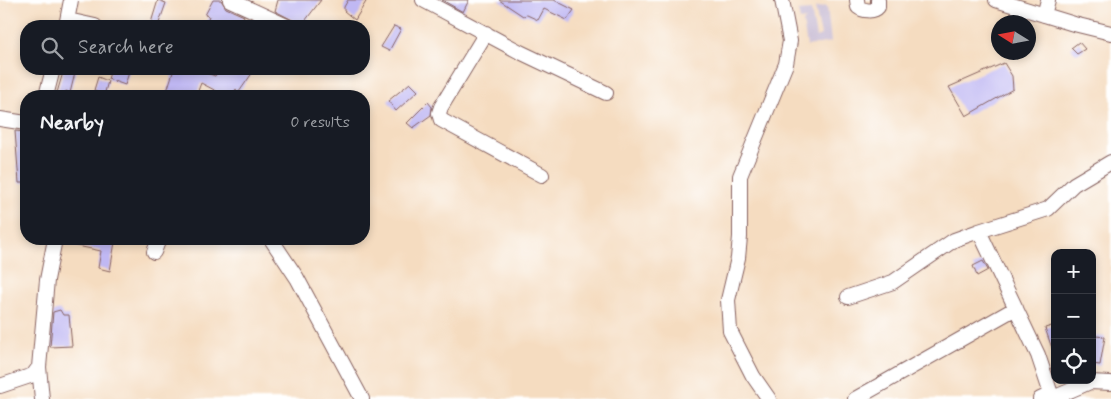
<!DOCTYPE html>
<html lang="en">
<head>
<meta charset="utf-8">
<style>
	:root { --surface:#171b24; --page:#20242c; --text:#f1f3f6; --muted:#9ea1a6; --line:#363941 }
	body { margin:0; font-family:Mynerve,sans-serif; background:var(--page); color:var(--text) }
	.controls { position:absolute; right:15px; bottom:15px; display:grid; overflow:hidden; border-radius:10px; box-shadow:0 2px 8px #0003 }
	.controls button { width:45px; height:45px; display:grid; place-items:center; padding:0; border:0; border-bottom:1px solid var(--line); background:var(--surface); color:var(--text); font:25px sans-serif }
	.compass { position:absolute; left:991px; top:15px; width:45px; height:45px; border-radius:50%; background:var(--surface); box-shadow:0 2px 8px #0003; rotate:281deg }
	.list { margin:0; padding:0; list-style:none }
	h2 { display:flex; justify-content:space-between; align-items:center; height:65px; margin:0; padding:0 20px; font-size:21px }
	h2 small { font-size:16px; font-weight:400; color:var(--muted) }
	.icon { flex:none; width:28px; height:28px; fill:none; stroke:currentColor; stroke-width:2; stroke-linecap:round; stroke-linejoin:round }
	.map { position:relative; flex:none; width:1111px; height:399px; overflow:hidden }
	.search { position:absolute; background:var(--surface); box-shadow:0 2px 8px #0003; left:20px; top:20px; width:350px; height:55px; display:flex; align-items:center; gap:12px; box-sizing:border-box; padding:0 18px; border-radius:20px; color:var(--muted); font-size:19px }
	.panel { position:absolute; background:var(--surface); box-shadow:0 2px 8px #0003; left:20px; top:90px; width:350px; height:155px; border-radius:20px }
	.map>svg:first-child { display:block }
</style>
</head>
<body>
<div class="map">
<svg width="1111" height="399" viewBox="0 0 1111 399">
	<rect width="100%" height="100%" fill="#fff"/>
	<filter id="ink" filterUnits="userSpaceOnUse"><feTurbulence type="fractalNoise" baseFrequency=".02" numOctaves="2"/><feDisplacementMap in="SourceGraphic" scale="10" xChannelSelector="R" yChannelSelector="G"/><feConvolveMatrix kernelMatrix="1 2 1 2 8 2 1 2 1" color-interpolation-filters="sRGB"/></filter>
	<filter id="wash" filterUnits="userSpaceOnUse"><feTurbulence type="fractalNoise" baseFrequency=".0096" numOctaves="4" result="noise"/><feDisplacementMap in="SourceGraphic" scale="20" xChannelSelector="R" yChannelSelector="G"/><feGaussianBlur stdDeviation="1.12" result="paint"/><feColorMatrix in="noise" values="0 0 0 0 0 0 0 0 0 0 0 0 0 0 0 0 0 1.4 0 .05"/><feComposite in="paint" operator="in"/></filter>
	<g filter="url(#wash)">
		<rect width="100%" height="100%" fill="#f5dcc0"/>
		<path fill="#cbbfd5" d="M827,6L831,42L807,46L803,22L806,19L800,20L798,11L811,10L816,37L821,35L815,8Z"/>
		<g id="blocks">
			<path fill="#c0b8f3" d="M158,0L166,3L158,26H150Z
				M213,0H221L226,8L244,16L240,26H205L209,16L205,15Z
				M278,0H321L302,25L275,11Z
				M348,0H367L355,20L344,11V7Z
				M442,0H469L463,12Z
				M499,0H554L574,10L567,20L544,9L538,20L527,15L523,16Z
				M394,26L401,29L389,51L381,47Z
				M1079,42L1085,49L1077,54L1071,48Z
				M1004,63L1012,76L1013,89L966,116L949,87Z
				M64,69H76L70,93L66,91L64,96H56Z
				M111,69H130L125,85L108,79Z
				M174,69H195L215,76L220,69H255L239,92L236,89L232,96H218L220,93L201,83L196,96H184L167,91Z
				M98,77L108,81L104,96H95L96,91L94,90Z
				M410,83L418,91L396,111L388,101Z
				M428,102L432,107L431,115L413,128L407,123Z
				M15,131L26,132V183H19Z
				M64,239H99L115,242L110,271L98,268L101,251L63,243Z
				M983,261L988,270L977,276L973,266Z
				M60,310L63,315H69L72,346L50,347L53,312Z
				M1055,325V354H1054L1045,328Z
				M1096,336L1105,337L1100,365L1092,364V340Z"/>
		</g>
	</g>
	<g filter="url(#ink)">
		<use href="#blocks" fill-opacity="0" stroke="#86615f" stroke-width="1"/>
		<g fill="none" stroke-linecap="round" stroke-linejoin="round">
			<defs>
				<path id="minor" d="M230,0L287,26
					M423,0L520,52L606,93
					M857,0L858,7C863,11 874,12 878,7V0
					M996,0L1074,24L1111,33
					M1044,15L1048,0
					M68,20L95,26
					M66,26L71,0
					M486,33L441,107L439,113L441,120L542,175
					M46,96L53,69
					M0,119L26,123
					M979,231L1048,209L1074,184L1111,162
					M271,239L297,278L362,399
					M154,252L159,239
					M848,297L893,282L954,240L979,231L1038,355L1051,394L1040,399
					M39,367L42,399
					M0,386L33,375L39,367L47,280L55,239
					M1053,398L1090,382L1111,383
					M769,399L753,376L730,331L728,300L738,258L740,237V176L786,64L790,41L782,0
					M855,399L1016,308"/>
			</defs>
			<use href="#minor" stroke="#86615f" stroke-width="16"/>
			<use href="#minor" stroke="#fff" stroke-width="14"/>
		</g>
	</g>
</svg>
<div class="controls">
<button>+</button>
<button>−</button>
<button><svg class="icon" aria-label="locate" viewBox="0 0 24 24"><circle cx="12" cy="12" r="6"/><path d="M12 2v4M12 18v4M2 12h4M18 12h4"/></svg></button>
</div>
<svg class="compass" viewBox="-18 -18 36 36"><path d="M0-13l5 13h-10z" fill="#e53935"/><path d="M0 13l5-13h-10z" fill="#9ea1a6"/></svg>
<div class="search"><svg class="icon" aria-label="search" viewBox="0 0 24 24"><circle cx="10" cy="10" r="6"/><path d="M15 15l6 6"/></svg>Search here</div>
<section class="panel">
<h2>Nearby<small>0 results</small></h2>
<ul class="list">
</ul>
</section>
</div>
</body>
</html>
